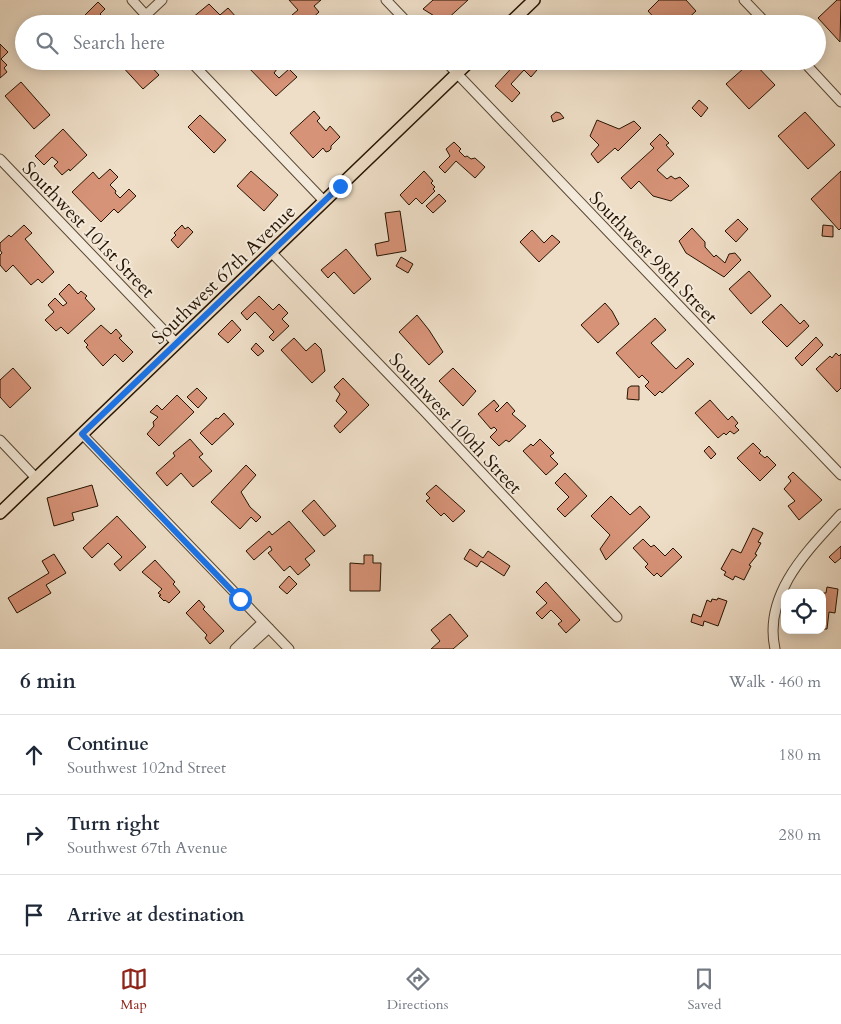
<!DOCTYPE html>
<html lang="en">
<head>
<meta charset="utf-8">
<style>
	:root { --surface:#fff; --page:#f6f6f7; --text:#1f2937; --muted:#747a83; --line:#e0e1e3; --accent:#8f2418 }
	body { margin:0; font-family:Cardo,serif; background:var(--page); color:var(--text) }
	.controls { position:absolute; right:15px; bottom:15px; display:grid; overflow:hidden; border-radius:10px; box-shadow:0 2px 12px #0003 }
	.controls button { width:45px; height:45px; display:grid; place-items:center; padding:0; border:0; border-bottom:1px solid var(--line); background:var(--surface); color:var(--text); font:25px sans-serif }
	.stop { position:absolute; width:15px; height:15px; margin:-11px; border:4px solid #1a73e8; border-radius:50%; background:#fff }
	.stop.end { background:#1a73e8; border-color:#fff; box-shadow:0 1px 5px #0008 }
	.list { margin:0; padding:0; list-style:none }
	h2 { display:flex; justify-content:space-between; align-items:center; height:65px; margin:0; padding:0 20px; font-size:21px }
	h2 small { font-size:16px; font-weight:400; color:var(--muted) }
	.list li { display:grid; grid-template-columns:32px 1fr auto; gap:15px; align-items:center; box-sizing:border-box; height:80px; padding:0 20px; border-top:1px solid var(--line) }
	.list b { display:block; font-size:19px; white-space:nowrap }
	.list p { margin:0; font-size:16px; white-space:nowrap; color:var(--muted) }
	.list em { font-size:16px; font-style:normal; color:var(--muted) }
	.icon { flex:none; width:28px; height:28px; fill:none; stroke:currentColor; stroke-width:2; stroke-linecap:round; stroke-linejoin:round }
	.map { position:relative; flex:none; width:841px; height:649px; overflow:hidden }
	.search { position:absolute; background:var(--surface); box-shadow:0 2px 12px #0003; left:15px; right:15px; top:15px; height:55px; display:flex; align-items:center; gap:12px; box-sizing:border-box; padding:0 18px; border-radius:28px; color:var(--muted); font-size:19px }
	.sheet { height:305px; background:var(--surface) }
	nav { display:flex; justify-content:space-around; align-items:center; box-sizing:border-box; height:70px; border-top:1px solid var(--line); background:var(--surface); font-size:14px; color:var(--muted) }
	nav a { display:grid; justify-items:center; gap:2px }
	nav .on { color:var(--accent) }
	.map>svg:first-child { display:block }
</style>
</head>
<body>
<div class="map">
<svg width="841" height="649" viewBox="0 0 841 649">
	<rect width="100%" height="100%" fill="#eedec7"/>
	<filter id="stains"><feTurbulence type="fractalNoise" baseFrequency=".004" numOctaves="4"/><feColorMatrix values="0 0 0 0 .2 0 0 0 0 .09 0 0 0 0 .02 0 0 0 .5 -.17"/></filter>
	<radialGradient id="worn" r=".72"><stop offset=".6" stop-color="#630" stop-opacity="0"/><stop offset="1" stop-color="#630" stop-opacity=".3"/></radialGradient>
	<path fill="#d79378" stroke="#251300" d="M289,0H321L314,6L319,12L306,24H300L292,15L298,10Z
		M433,0H468L444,22L423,9Z
		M659,0H686L696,11L682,24H660L648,11Z
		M837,0H841L840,42L818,18Z
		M98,2L105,9L100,14L110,24H76Z
		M209,4L220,15L228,8L237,18L236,20L239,23L203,24L200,21L198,24L192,18Z
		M0,44L8,52L1,59L7,65L4,68L7,72L0,78Z
		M123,61H146L159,75L143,89L120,64Z
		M249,61H269L277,69L274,73L279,78L289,69L297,77L276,96L245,64Z
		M518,61H532L531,64L537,70L531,77L524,70L511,84L520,93L512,102L495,86Z
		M752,61L775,85L749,109L726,84Z
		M21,82L50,115L34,129L5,96Z
		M699,100L708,108L701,117L692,108Z
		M314,111L320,118L317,121L326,131L330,126L340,137L331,146V149L329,151L326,152L323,148L313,158L290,133Z
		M556,112L560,113L564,118L553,122L551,116Z
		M805,112L835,145L808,169L778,136Z
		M200,115L226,140L214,153L188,127Z
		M597,120L619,129L634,121L641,128L618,151L615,148L598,163L591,154L599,145L590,136Z
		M63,129L87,155L70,171L69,169L62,175L54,166L58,162L52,157L44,165L35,156Z
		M660,134L669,143L666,145L674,154L657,170L667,179L671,176L675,179L680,177L689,186L671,201L653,196L639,181L631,189L621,178L654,148L650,144Z
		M454,142L461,149L459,151L465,157L467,156L471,159L475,158L485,167L475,178L456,161L445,173L439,167L450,156L446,149Z
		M110,169L118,177L110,185L116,191L115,193L120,198L129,189L136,196L118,213L114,209L101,222L72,192L93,172L99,179Z
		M251,171L278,195L264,211L237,186Z
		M424,171L433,181L431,183L435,187L433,189L435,191L422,204L416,198L409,205L400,195Z
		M841,171V228L839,230L811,199Z
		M439,194L446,201L433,213L426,206Z
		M400,211L406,251L377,256L375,244L389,241L385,213Z
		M738,219L748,229L736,242L725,231Z
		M24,225L32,233L25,239L54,272L42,283L38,279L31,285L13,265L6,272L0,265V255L2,253L0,250V243L9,235L11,237Z
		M182,225L185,229L188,227L193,232L178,248L171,240L176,235L174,233Z
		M823,225L833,226V237L822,236Z
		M692,228L705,242V247L714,257L716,255L725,263L729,254L735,253L741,260L724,277L686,253L679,241Z
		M532,230L544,243L552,235L560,242L539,262L520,242Z
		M346,249L371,279L354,294L334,272L328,278L321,270Z
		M401,257L413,264L408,273L396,266Z
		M749,271L771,296L751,314L729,289Z
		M69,284L78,294L81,291L87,296L85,298L95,309L68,334L61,327L56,331L45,320L54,312L48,305L55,298L63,306L67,303L59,294Z
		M259,296L273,310L279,304L288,313L282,319L289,326L273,341L269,337L274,332L255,312L247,320L241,313Z
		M605,303L612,311L619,324L598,343L581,325Z
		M781,304L800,324L804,320L809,326L787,347L762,322Z
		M417,315L429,330L443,352L429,365L399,332Z
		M655,318L666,330L651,343L676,369L688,358L694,364L662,393L660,391L655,396L645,386L649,382L642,375L639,378L616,353Z
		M232,320L241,330L228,343L218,334Z
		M101,325L111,334L116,329L122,336L119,338L133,352L123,362L115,354L103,366L86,347L88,345L84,341Z
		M816,337L823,345L802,366L795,358Z
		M294,338L306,351L315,343L321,349L325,371L312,383L281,350Z
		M256,343L264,351L258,356L251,349Z
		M836,353L839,356L841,354V388L837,392L816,369L830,356L832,358Z
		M13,368L31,388L10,408L0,397V380Z
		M453,368L476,391L463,406L439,381Z
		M343,378L369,405L340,433L334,426L347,412L336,401L340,394L334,387Z
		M631,386H639V400L627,399L628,388Z
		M197,388L207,398L198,408L187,397Z
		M177,395L194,412L159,446L147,434L154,426L153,422L158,417L150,412L157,405L162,410Z
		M494,400L499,406L495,410L497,412L507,402L515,411L512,414L526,426L509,442L506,440L499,446L490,437L497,430L494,427L491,429L478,414Z
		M710,400L728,420L732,416L738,423L735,426L739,430L734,434L730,431L726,435L724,433L718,438L695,413Z
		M224,413L234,424L212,445L200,433L216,418L218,419Z
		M190,439L203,454L199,457L212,471L193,487L181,473L167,486L156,473L175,456L173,453Z
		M540,439L554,453L550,456L558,464L546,475L523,451L531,444L533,446Z
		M753,443L761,451L759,453L765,458L767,456L776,465L760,481L737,458Z
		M709,446L716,454L711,459L704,451Z
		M246,465L256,475L241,492L250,507L261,517L256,522L251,517L240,529L211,502Z
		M793,472L822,500L799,520L788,506L795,501L784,489L791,481L788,477Z
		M565,473L587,496L565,517L557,509L569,497L555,483Z
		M92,485L98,506L72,513L74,520L54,526L47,498Z
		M436,485L465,511L453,522L444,513L441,516L426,501L430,498L426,494Z
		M611,496L630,515L640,506L650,517L606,560L600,549L610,535L591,516Z
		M314,500L336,526L324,536L302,511Z
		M117,516L146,547L120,571L114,564L122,557L108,543L92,558L83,548Z
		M289,521L315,551L305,559L310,565L298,575L290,566L284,571L268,553L272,550L270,546L254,560L246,551L269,531L272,535Z
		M753,528L763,533L758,542L761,543L755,554L757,555L749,565L751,566L744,580L735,576L733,580L724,575L726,572L721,569L732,549L741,553Z
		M643,539L651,547L654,545L665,556L673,548L682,557L661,577L657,573L654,576L645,567L648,564L633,548Z
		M841,546V558L835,563L829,557Z
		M470,549L483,558L488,551L510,566L504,576L481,561L477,567L464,559Z
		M54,554L66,573L46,585L51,593L17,613L8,598L49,573L42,561Z
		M364,555H373V563H381L380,591H350V563L364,564Z
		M155,560L175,582L173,584L180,592L169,603L165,600L164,601L159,596L161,595L158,593L162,589L142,572Z
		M289,576L297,584L287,594L279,587Z
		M546,582L580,620L566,633L558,624L562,621L551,610L542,619L536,613L547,603L536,592Z
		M827,587L838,589L835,613L829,612L827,629H822V593H826Z
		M718,598L727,601L718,626L704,621L703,626L691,622L693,614L701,617L707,600L711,602L712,599L717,600Z
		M199,600L205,607L203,609L224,631L210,644L205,638L207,635L186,613Z
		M450,614L468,636L453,649H431L440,641L431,630Z"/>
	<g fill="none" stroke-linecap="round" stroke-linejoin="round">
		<defs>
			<path id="minor" d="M132,0L154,24
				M386,0L409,24
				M744,0L767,24
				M146,15L162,0
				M190,61L324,201
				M445,61L841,475
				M803,61L841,102
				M0,159L176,343
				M271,252L425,412L617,617
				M82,434L289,649
				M0,440L36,478
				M235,649L263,622
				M246,649L269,628
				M775,649C763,594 807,551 841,514"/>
			<path id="major" d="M509,24L534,0
				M0,513L470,61"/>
		</defs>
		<use href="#minor" stroke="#574632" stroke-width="11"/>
		<use href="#major" stroke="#251300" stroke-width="14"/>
		<use href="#minor" stroke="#f4eadb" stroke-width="9"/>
		<use href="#major" stroke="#eedec7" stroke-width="11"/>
	</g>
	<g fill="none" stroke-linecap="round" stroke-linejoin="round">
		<path stroke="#1a73e8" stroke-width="6" d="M240,599L82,434L340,186"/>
	</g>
	<g text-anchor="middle" stroke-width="4" stroke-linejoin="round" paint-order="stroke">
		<g font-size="19" fill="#251300" stroke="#f4eadb">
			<text transform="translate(89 229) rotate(46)" y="7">Southwest 101st Street</text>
			<text transform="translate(654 257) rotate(46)" y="7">Southwest 98th Street</text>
			<text transform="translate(223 274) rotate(-44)" y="7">Southwest 67th Avenue</text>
			<text transform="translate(456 423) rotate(47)" y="7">Southwest 100th Street</text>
		</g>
	</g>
	<rect width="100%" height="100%" filter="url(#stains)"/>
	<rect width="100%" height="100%" fill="url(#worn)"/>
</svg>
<div class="controls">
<button><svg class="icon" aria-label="locate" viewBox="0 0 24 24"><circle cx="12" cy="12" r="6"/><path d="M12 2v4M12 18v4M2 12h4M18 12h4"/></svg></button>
</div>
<div class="stop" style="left:240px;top:599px"></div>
<div class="stop end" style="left:340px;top:186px"></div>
<div class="search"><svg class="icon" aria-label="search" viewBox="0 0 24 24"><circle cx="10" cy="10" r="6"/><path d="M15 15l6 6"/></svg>Search here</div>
</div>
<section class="sheet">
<h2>6 min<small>Walk · 460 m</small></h2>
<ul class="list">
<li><svg class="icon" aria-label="ahead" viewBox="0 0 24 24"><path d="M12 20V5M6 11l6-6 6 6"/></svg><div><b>Continue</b><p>Southwest 102nd Street</p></div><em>180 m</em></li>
<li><svg class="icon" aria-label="right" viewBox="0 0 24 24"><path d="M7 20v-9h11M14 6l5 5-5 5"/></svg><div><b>Turn right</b><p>Southwest 67th Avenue</p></div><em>280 m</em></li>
<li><svg class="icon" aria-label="arrive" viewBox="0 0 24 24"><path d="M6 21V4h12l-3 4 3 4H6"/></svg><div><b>Arrive at destination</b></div></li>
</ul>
</section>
<nav>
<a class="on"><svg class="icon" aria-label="map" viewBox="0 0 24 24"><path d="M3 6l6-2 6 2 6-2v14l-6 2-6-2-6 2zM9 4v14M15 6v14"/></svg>Map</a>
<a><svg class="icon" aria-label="directions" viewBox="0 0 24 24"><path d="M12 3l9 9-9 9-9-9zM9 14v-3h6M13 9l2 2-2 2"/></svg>Directions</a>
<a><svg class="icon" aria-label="saved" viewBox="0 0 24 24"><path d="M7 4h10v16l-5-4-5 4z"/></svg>Saved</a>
</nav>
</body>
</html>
